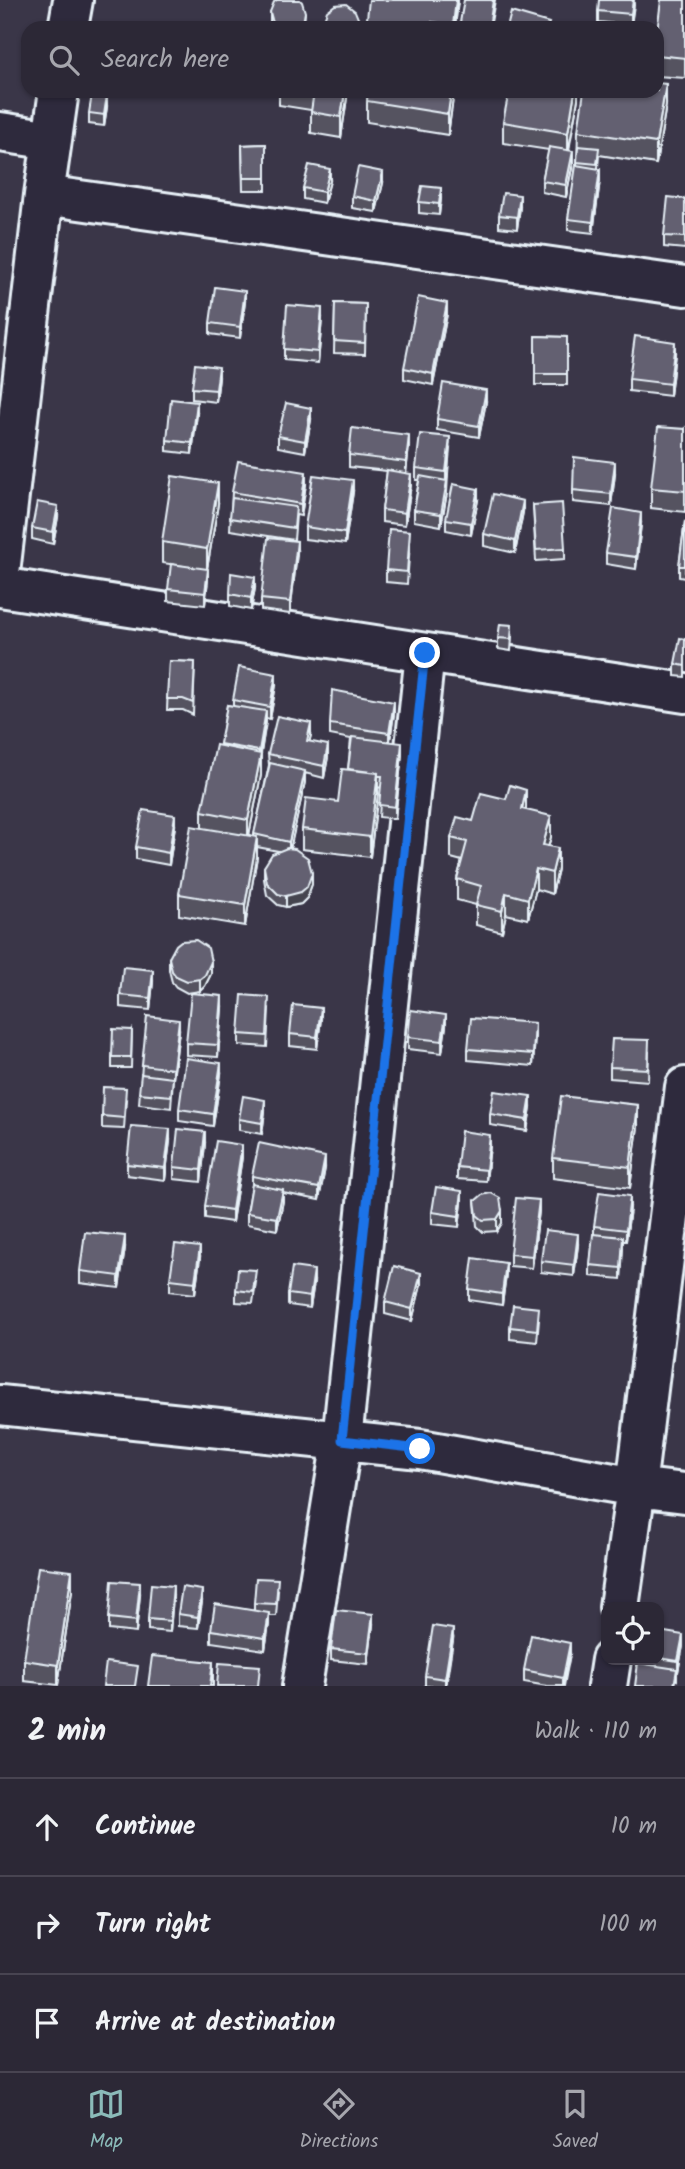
<!DOCTYPE html>
<html lang="en">
<head>
<meta charset="utf-8">
<style>
	:root { --surface:#2c2836; --page:#34303e; --text:#f1f3f6; --muted:#a6a6ad; --line:#484451; --accent:#8bbbb9 }
	body { margin:0; font-family:Kalam,sans-serif; background:var(--page); color:var(--text) }
	.controls { position:absolute; right:21px; bottom:21px; display:grid; overflow:hidden; border-radius:14px; box-shadow:0 2px 5px #0004 }
	.controls button { width:63px; height:63px; display:grid; place-items:center; padding:0; border:0; border-bottom:2px solid var(--line); background:var(--surface); color:var(--text); font:35px sans-serif }
	.stop { position:absolute; width:21px; height:21px; margin:-16px; border:5px solid #1a73e8; border-radius:50%; background:#fff }
	.stop.end { background:#1a73e8; border-color:#fff; box-shadow:0 2px 7px #0008 }
	.list { margin:0; padding:0; list-style:none }
	h2 { display:flex; justify-content:space-between; align-items:center; height:91px; margin:0; padding:0 28px; font-size:30px }
	h2 small { font-size:23px; font-weight:400; color:var(--muted) }
	.list li { display:grid; grid-template-columns:46px 1fr auto; gap:21px; align-items:center; box-sizing:border-box; height:98px; padding:0 28px; border-top:2px solid var(--line) }
	.list b { display:block; font-size:26px; white-space:nowrap }
	.list em { font-size:23px; font-style:normal; color:var(--muted) }
	.icon { flex:none; width:38px; height:38px; fill:none; stroke:currentColor; stroke-width:2; stroke-linecap:round; stroke-linejoin:round }
	.map { position:relative; flex:none; width:685px; height:1686px; overflow:hidden }
	.search { position:absolute; background:var(--surface); box-shadow:0 2px 5px #0004; left:21px; right:21px; top:21px; height:77px; display:flex; align-items:center; gap:18px; box-sizing:border-box; padding:0 24px; border-radius:21px; color:var(--muted); font-size:26px }
	.sheet { height:385px; background:var(--surface) }
	nav { display:flex; justify-content:space-around; align-items:center; box-sizing:border-box; height:98px; border-top:2px solid var(--line); background:var(--surface); font-size:19px; color:var(--muted) }
	nav a { display:grid; justify-items:center; gap:4px }
	nav .on { color:var(--accent) }
	.map>svg:first-child { display:block }
</style>
</head>
<body>
<div class="map">
<svg width="685" height="1686" viewBox="0 0 685 1686">
	<rect width="100%" height="100%" fill="#3a3648"/>
	<filter id="ink" filterUnits="userSpaceOnUse"><feTurbulence type="fractalNoise" baseFrequency=".0143" numOctaves="2"/><feDisplacementMap in="SourceGraphic" scale="14" xChannelSelector="R" yChannelSelector="G"/><feConvolveMatrix kernelMatrix="1 2 1 2 8 2 1 2 1" color-interpolation-filters="sRGB"/></filter>
	<g filter="url(#ink)">
		<g fill="none" stroke-linecap="round" stroke-linejoin="round">
			<defs>
				<path id="street" d="M68,28L73,0
					M0,132L52,140
					M44,195L685,286
					M0,573L44,195L59,91
					M0,587L685,693
					M0,1405L420,1449L636,1487L685,1493
					M619,1607L636,1487L685,1087
					M302,1686L342,1440L425,653
					M607,1686L611,1660"/>
			</defs>
			<use href="#street" stroke="#e8f1f8" stroke-width="44"/>
			<use href="#street" stroke="#2f2a3d" stroke-width="38"/>
		</g>
		<path fill="#555361" stroke="#e8f1f8" stroke-width="2" d="M458,0L455,28H366Z
			M634,0L631,25L598,22V11Z
			M685,0V78L657,76V32Z
			M270,12L305,23L304,28H271L270,24Z
			M279,91H348L341,138L311,133V110L279,105Z
			M368,91H454L448,135L367,122V101Z
			M578,91V99L569,150L573,163L566,197L542,192V181L549,150L503,143V122Z
			M666,105L656,164L599,155L598,168L600,180L593,233L568,230V219L577,165L578,131Z
			M107,107L104,126L89,124V113Z
			M266,144V190H243L242,145Z
			M330,181L324,203L303,199V188Z
			M383,183L376,212L352,208V196Z
			M441,199L439,215L419,213V202Z
			M685,199V249L664,247V236Z
			M520,207L517,229L499,227V215Z
			M245,302L240,338L210,334V323Z
			M335,303L366,304L365,354L334,353Z
			M447,314L433,385L404,379V368Z
			M322,319L318,363L284,360V349Z
			M535,336L567,337V385H535Z
			M675,354L670,396L629,391V379Z
			M219,378L216,402L192,399V388Z
			M486,402L479,437L437,430V419Z
			M197,414L192,454L167,451V440Z
			M311,420L305,452L278,447V436Z
			M685,429V512L651,508V488Z
			M409,446L406,473L411,485L405,525L382,522V510L387,471L349,467V455Z
			M450,449L447,481V493L441,526L414,521V510L419,480H416V468Z
			M615,474L611,506L573,502V490Z
			M306,484L301,516L296,515L294,540L230,530L232,492Z
			M353,492L345,544L305,539V527Z
			M478,500L471,535L446,530V519Z
			M218,504L207,569L208,580L205,605L168,601V589L184,566L162,563V542Z
			M533,505L565,548V559L536,561Z
			M523,512L515,553L484,546V534Z
			M58,517L53,544L32,539V528Z
			M685,521V578L679,577V566Z
			M641,524L636,569L606,564V553Z
			M410,543L407,584L386,582V570Z
			M297,553L290,614L261,610V599Z
			M255,588L251,610L230,606V594Z
			M512,637L511,651L498,649V638Z
			M685,639V677L675,676V664Z
			M169,661L195,662L193,715L183,710H167Z
			M276,685L270,719L266,718L261,754V775L249,835L254,836L269,765L268,754L311,735L309,742L328,757L324,778L305,773V782L290,848L312,884L307,898L301,904L286,907L278,905L267,895L264,879V867L278,851L257,847V857L245,926L179,915V894L202,827V811L220,746L227,705L233,706V700Z
			M394,714L390,741L402,754L395,819L379,817L381,788L378,787L370,857L302,849V829L338,802L348,769L351,739L330,735V724Z
			M526,810L551,837L548,846L558,869L552,894L536,889L528,919L506,914L502,932L476,925V905L457,900V879L462,861L451,858V838L473,821Z
			M175,826L169,865L136,859V847Z
			M169,958L211,974L205,986L200,991L187,993L176,987L172,982L169,970Z
			M153,982L150,1010L120,1007V995Z
			M222,1008L218,1057L186,1055V1043Z
			M269,1009L267,1047L239,1045V1034Z
			M321,1019L317,1049L290,1046V1034Z
			M446,1026L442,1053L408,1049V1037Z
			M132,1030L131,1068H112V1057Z
			M179,1031L173,1078L171,1108L139,1104L142,1065Z
			M535,1035L533,1066L468,1060V1049Z
			M649,1052L648,1081L610,1078V1067Z
			M221,1074L213,1126L179,1121V1109Z
			M126,1100L124,1129L102,1128V1116Z
			M531,1107L527,1131L490,1125V1114Z
			M265,1111L262,1134L239,1130V1119Z
			M638,1126L630,1188L553,1178V1158Z
			M170,1141L165,1180L127,1175V1164Z
			M205,1144L201,1182L174,1179V1167Z
			M490,1146L486,1181L457,1179V1167Z
			M242,1157L232,1222L205,1218V1206Z
			M325,1168L319,1200L283,1193V1201L277,1230L247,1224V1213L252,1185V1176Z
			M475,1201L502,1223L497,1231L483,1232L477,1226Z
			M462,1203L459,1227L432,1224V1212Z
			M630,1208L626,1241H623L621,1279L590,1276V1265L594,1234V1226Z
			M539,1211L532,1268L510,1266V1254Z
			M578,1245L574,1276L541,1272V1261Z
			M125,1248L119,1288L80,1283V1271Z
			M200,1258L195,1294L170,1291V1279Z
			M506,1274L502,1305L469,1300V1289Z
			M256,1282L253,1303L236,1302V1290Z
			M314,1282L310,1308L288,1305V1294Z
			M421,1285L412,1321L385,1314V1302Z
			M539,1320L537,1342L510,1339V1327Z
			M72,1591L58,1685L24,1681V1660Z
			M278,1591L276,1616H269V1624L265,1650L211,1642V1630L254,1610V1603Z
			M140,1595L136,1633L109,1630V1618Z
			M173,1597L170,1632L148,1630V1619Z
			M202,1602L198,1628L178,1626V1614Z
			M373,1625L368,1664L331,1660V1649Z
			M659,1631L683,1646L678,1672H677V1680L637,1666V1660H659Z
			M453,1640L446,1686H425V1676Z
			M570,1654L564,1686H547L524,1682V1670Z"/>
		<path fill="#45444f" stroke="#e8f1f8" stroke-width="2" d="M456,0H458L455,28H453Z
			M493,0H495L490,28H489Z
			M633,0L634,5L631,25V14Z
			M305,12L304,28H295Z
			M666,84V105L656,164V143Z
			M345,91H348L341,138V117Z
			M451,91H454L448,135V114Z
			M575,91H578V99L568,153V133Z
			M107,95V107L104,126V115Z
			M573,151V163L566,197V185Z
			M330,169V181L324,203V192Z
			M600,169V180L593,233V222Z
			M383,172V183L376,212V201Z
			M441,188V199L439,215V204Z
			M520,195V207L517,229V217Z
			M245,291V302L240,338V327Z
			M447,303V314L433,385V374Z
			M322,308V319L318,363V352Z
			M675,342V354L670,396V384Z
			M219,367V378L216,402V390Z
			M486,390V402L479,437V426Z
			M197,402V414L192,454V443Z
			M311,408V420L305,452V441Z
			M409,435V446L406,474V462Z
			M450,437L447,493L441,526V514L446,483V472Z
			M615,462V474L611,506V494Z
			M306,472V484L301,516V504Z
			M411,474V485L405,525V513Z
			M353,480V492L345,544V533Z
			M218,483V504L207,569V549Z
			M478,489V500L471,535V523Z
			M523,501V512L515,553V541Z
			M58,506V517L53,544V532Z
			M641,513V524L636,569V557Z
			M297,541V553L290,614V602Z
			M208,569V580L205,605V593Z
			M255,577V588L251,610V598Z
			M276,674V685L270,719V707Z
			M394,702V714L389,745V733Z
			M266,711V723L259,762V751Z
			M311,723V735L307,753V741Z
			M402,743V754L395,819V807Z
			M328,745V757L324,778V766Z
			M261,754V775L248,840V820Z
			M305,771V782L289,854V842Z
			M378,773V794L370,857V837Z
			M526,790V810L522,809Z
			M175,815V826L169,865V853Z
			M551,816V837L543,865V845Z
			M257,837V857L245,926V905Z
			M558,848V869L552,894V873Z
			M536,869V889L528,919V899Z
			M312,873V884L307,898L301,904L286,907V896Z
			M506,893V914L502,932V911Z
			M211,962V974L205,986L200,991V979Z
			M153,970V982L150,1010V998Z
			M222,996V1008L218,1057V1045Z
			M321,1008V1019L317,1049V1037Z
			M446,1015V1026L442,1053V1041Z
			M179,1020V1031L173,1080V1069Z
			M535,1023V1035L533,1066V1054Z
			M221,1063V1074L213,1126V1114Z
			M531,1096V1107L527,1131V1120Z
			M265,1100V1111L262,1134V1123Z
			M638,1105V1126L630,1188V1167Z
			M170,1129V1141L165,1180V1168Z
			M205,1132V1144L201,1182V1170Z
			M490,1135V1146L486,1181V1170Z
			M242,1145V1157L232,1222V1210Z
			M325,1157V1168L319,1200V1188Z
			M283,1190V1201L277,1230V1218Z
			M462,1191V1203L459,1227V1216Z
			M630,1196V1208L626,1241V1230Z
			M539,1200V1211L532,1268V1256Z
			M502,1211V1223L497,1231V1219Z
			M578,1234V1245L574,1276V1265Z
			M125,1236V1248L119,1288V1276Z
			M623,1237V1249L621,1279V1268Z
			M200,1247V1258L195,1294V1282Z
			M506,1263V1274L502,1305V1294Z
			M314,1270V1282L310,1308V1297Z
			M421,1273V1285L412,1321V1309Z
			M72,1571V1591L58,1685V1665Z
			M140,1583V1595L136,1633V1621Z
			M173,1586V1597L170,1632V1621Z
			M202,1590V1602L198,1628V1617Z
			M269,1613V1624L265,1650V1638Z
			M373,1614V1625L368,1664V1653Z
			M453,1629V1640L445,1686V1679Z
			M683,1635V1646L678,1672V1661Z
			M570,1643V1654L563,1686V1678Z
			M213,1662V1686H210Z"/>
		<path fill="#636171" stroke="#e8f1f8" stroke-width="2" d="M277,0H300L302,2L305,12L303,23L295,28H282L273,23L270,12L274,2Z
			M369,0H456L453,25L432,22L431,28H366Z
			M464,0H493L489,28H459Z
			M599,0H633L631,14L598,11Z
			M661,0H685V58L657,55V32Z
			M346,4L355,11L359,21L356,28H326L323,22L327,11L335,5Z
			M511,12L549,23L547,28H507Z
			M657,83L666,84L656,143L578,131L584,91H657Z
			M314,91H345L341,117L311,112Z
			M368,91H451L448,114L367,101Z
			M509,91H575L568,133L503,122Z
			M92,94L107,95L104,115L89,113Z
			M266,144V178H243L242,145Z
			M578,146L599,148L597,164L577,162Z
			M549,147L573,151L566,185L542,181Z
			M309,165L330,169L324,192L303,188Z
			M576,165L600,169L593,222L568,219Z
			M358,167L383,172L376,201L352,196Z
			M422,186L441,188L439,204L419,202Z
			M503,193L520,195L517,217L499,215Z
			M668,197L685,199V237L664,236Z
			M215,287L245,291L240,327L210,323Z
			M418,297L447,303L433,374L404,368Z
			M335,303L366,304L365,343L334,341Z
			M287,305L322,308L318,352L284,349Z
			M535,336L567,337V374H535Z
			M635,336L675,342L670,384L629,379Z
			M195,364L219,367L216,390L192,388Z
			M443,383L486,390L479,426L437,419Z
			M171,399L197,402L192,443L167,440Z
			M286,403L311,408L305,441L278,436Z
			M658,427L685,429V491L651,488Z
			M352,428L409,435L406,462L349,455Z
			M420,434L450,437L446,472L416,468Z
			M574,457L615,462L611,494L573,490Z
			M238,461L306,472L301,504L232,492Z
			M387,470L411,474L405,513L382,510Z
			M313,475L353,480L345,533L305,527Z
			M172,476L218,483L207,549L162,542Z
			M420,476L447,481L441,514L414,510Z
			M453,484L478,489L471,523L446,519Z
			M493,494L523,501L515,541L484,534Z
			M232,498L296,507L294,528L230,518Z
			M37,502L58,506L53,532L32,528Z
			M562,503L565,548L536,550L533,505Z
			M613,508L641,513L636,557L606,553Z
			M685,521V566H679Z
			M389,529L410,531L407,572L386,570Z
			M268,538L297,541L290,602L261,599Z
			M171,564L208,569L205,593L168,589Z
			M231,573L255,577L251,598L230,594Z
			M500,624L512,625L511,639L498,638Z
			M680,638L685,639V666L675,664Z
			M169,661L195,662L193,703L183,699H167Z
			M239,667L276,674L270,707L233,700Z
			M332,690L394,702L389,733L330,724Z
			M227,705L266,711L259,751L220,744Z
			M277,716L311,723L307,741L328,745L324,766L268,754Z
			M352,737L402,743L395,807L379,805L382,776H378V773L348,769Z
			M216,745L261,754L248,820L202,811Z
			M270,763L305,771L289,842L254,834Z
			M342,769L378,773L370,837L302,829L306,798L338,802Z
			M510,785L526,790L522,809L551,816L543,845L558,848L552,873L536,869L528,899L506,893L502,911L476,905L481,886L457,879L467,842L451,838L457,817L473,821L481,793L506,799Z
			M143,810L175,815L169,853L136,847Z
			M191,826L257,837L245,905L179,894Z
			M287,848L295,849L308,858L312,873L307,887L301,892L286,896L278,894L267,883L264,867L272,854Z
			M196,940L208,948L211,962L205,975L200,979L187,981L176,976L172,971L169,958L176,945L181,941Z
			M123,967L153,970L150,998L120,995Z
			M191,993L222,996L218,1045L186,1043Z
			M242,995L269,997L267,1036L239,1034Z
			M293,1005L321,1008L317,1037L290,1034Z
			M411,1010L446,1015L442,1041L408,1037Z
			M147,1016L179,1020L173,1069L142,1065Z
			M471,1018L535,1023L533,1054L468,1049Z
			M113,1029L132,1030L131,1057H112Z
			M612,1039L649,1040L648,1069L610,1067Z
			M186,1058L221,1063L213,1114L179,1109Z
			M141,1074L173,1078L171,1096L139,1093Z
			M103,1087L126,1088L124,1118L102,1116Z
			M494,1091L531,1096L527,1120L490,1114Z
			M243,1096L265,1100L262,1123L239,1119Z
			M561,1096L638,1105L630,1167L553,1158Z
			M131,1126L170,1129L165,1168L127,1164Z
			M178,1129L205,1132L201,1170L174,1167Z
			M461,1131L490,1135L486,1170L457,1167Z
			M216,1141L242,1145L232,1210L205,1206Z
			M259,1143L325,1157L319,1188L252,1176Z
			M252,1184L283,1190L277,1218L247,1213Z
			M436,1187L462,1191L459,1216L432,1212Z
			M599,1192L630,1196L626,1230L594,1226Z
			M491,1193L500,1198L502,1211L497,1219L483,1220L477,1215L475,1201L482,1195Z
			M516,1198L539,1200L532,1256L510,1254Z
			M545,1230L578,1234L574,1265L541,1261Z
			M85,1232L125,1236L119,1276L80,1271Z
			M593,1234L623,1237L621,1268L590,1265Z
			M175,1244L200,1247L195,1282L170,1279Z
			M473,1258L506,1263L502,1294L469,1289Z
			M394,1266L421,1273L412,1309L385,1302Z
			M292,1267L314,1270L310,1297L288,1294Z
			M238,1269L256,1270L253,1292L236,1290Z
			M513,1305L539,1308L537,1330L510,1327Z
			M38,1567L72,1571L58,1665L24,1660Z
			M256,1578L278,1579L276,1604L254,1603Z
			M112,1581L140,1583L136,1621L109,1618Z
			M151,1584L173,1586L170,1621L148,1619Z
			M182,1587L202,1590L198,1617L178,1614Z
			M215,1604L269,1613L265,1638L211,1630Z
			M336,1610L373,1614L368,1653L331,1649Z
			M433,1626L453,1629L445,1679L425,1676Z
			M659,1631L683,1635L678,1661L659,1658Z
			M531,1635L570,1643L563,1678L524,1670Z
			M152,1656L213,1662L210,1686H148Z
			M106,1662L138,1666L135,1686H103Z
			M219,1663L260,1666L258,1686H217Z
			M638,1663L677,1669L674,1686H635Z"/>
	</g>
	<g fill="none" stroke-linecap="round" stroke-linejoin="round" filter="url(#ink)">
		<path stroke="#1a73e8" stroke-width="9" d="M420,1449L342,1440L425,653"/>
	</g>
</svg>
<div class="controls">
<button><svg class="icon" aria-label="locate" viewBox="0 0 24 24"><circle cx="12" cy="12" r="6"/><path d="M12 2v4M12 18v4M2 12h4M18 12h4"/></svg></button>
</div>
<div class="stop" style="left:420px;top:1449px"></div>
<div class="stop end" style="left:425px;top:653px"></div>
<div class="search"><svg class="icon" aria-label="search" viewBox="0 0 24 24"><circle cx="10" cy="10" r="6"/><path d="M15 15l6 6"/></svg>Search here</div>
</div>
<section class="sheet">
<h2>2 min<small>Walk · 110 m</small></h2>
<ul class="list">
<li><svg class="icon" aria-label="ahead" viewBox="0 0 24 24"><path d="M12 20V5M6 11l6-6 6 6"/></svg><div><b>Continue</b></div><em>10 m</em></li>
<li><svg class="icon" aria-label="right" viewBox="0 0 24 24"><path d="M7 20v-9h11M14 6l5 5-5 5"/></svg><div><b>Turn right</b></div><em>100 m</em></li>
<li><svg class="icon" aria-label="arrive" viewBox="0 0 24 24"><path d="M6 21V4h12l-3 4 3 4H6"/></svg><div><b>Arrive at destination</b></div></li>
</ul>
</section>
<nav>
<a class="on"><svg class="icon" aria-label="map" viewBox="0 0 24 24"><path d="M3 6l6-2 6 2 6-2v14l-6 2-6-2-6 2zM9 4v14M15 6v14"/></svg>Map</a>
<a><svg class="icon" aria-label="directions" viewBox="0 0 24 24"><path d="M12 3l9 9-9 9-9-9zM9 14v-3h6M13 9l2 2-2 2"/></svg>Directions</a>
<a><svg class="icon" aria-label="saved" viewBox="0 0 24 24"><path d="M7 4h10v16l-5-4-5 4z"/></svg>Saved</a>
</nav>
</body>
</html>
